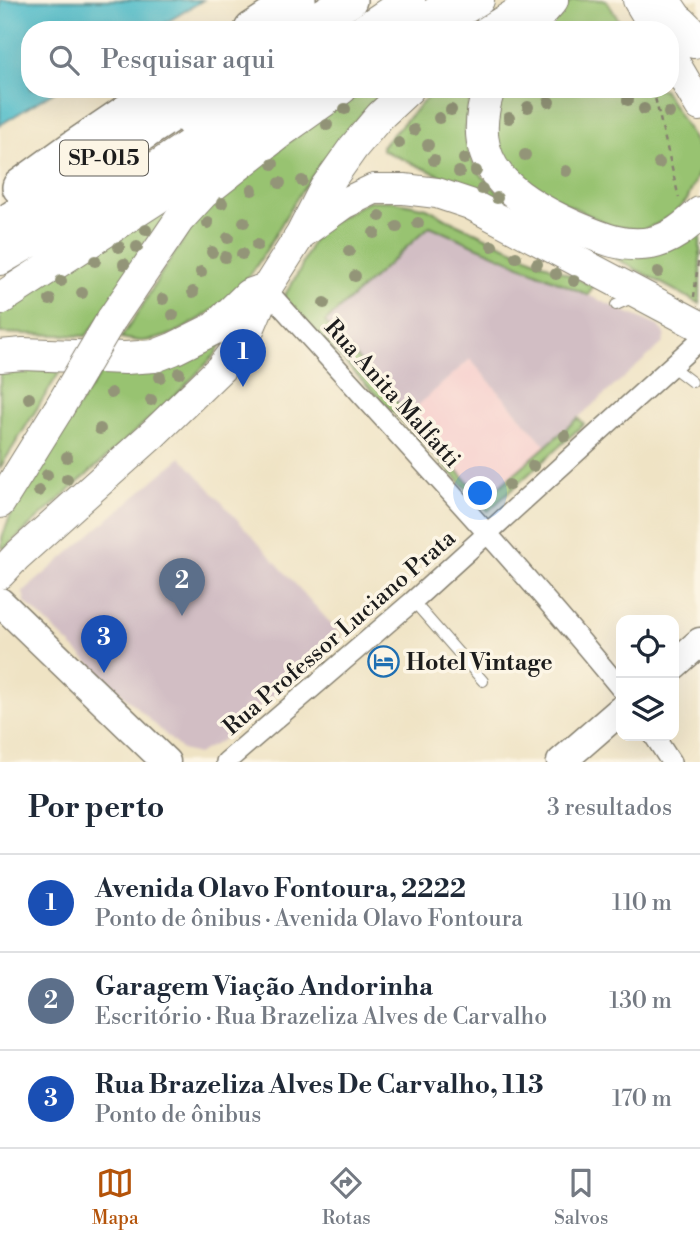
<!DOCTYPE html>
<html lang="pt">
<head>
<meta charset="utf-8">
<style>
	:root { --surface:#fff; --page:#f6f6f7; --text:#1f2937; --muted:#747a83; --line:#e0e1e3; --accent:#b45309 }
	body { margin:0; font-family:"Libre Bodoni",serif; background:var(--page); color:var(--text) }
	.controls { position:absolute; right:21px; bottom:21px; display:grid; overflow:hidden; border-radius:14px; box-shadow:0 7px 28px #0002 }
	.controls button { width:63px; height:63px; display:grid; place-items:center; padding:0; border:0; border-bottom:2px solid var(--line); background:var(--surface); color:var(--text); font:35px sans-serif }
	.you { position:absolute; left:481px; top:494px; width:24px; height:24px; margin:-18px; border:5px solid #fff; border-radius:50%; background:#1a73e8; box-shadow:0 0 0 10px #1a73e833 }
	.badge { display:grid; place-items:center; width:46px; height:46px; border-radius:50%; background:var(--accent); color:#fff; font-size:23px; font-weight:700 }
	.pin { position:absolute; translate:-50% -58px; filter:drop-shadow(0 2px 4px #0008) }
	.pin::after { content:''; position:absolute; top:37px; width:24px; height:21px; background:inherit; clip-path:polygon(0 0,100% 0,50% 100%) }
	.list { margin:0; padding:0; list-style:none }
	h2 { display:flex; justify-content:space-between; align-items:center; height:91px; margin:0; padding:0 28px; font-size:30px }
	h2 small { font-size:23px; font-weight:400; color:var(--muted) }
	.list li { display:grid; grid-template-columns:46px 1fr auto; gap:21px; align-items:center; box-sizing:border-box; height:98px; padding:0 28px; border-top:2px solid var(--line) }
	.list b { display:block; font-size:26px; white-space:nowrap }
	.list p { margin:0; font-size:23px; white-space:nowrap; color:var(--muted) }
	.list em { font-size:23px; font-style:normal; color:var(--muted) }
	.icon { flex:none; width:38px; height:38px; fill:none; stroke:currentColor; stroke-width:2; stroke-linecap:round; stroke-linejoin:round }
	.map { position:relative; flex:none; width:700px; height:762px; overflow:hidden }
	.search { position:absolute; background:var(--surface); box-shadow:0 7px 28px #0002; left:21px; right:21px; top:21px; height:77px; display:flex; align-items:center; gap:18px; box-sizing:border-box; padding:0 24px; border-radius:28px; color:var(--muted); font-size:26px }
	.sheet { height:385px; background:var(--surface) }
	nav { display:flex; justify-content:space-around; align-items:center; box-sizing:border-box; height:98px; border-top:2px solid var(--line); background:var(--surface); font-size:19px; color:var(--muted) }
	nav a { display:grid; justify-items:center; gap:4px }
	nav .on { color:var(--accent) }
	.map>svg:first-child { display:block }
</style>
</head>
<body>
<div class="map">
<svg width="700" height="762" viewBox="0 0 700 762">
	<rect width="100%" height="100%" fill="#fcf5e5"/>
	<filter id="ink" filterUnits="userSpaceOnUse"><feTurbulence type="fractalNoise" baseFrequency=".0143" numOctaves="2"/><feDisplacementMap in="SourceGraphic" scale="14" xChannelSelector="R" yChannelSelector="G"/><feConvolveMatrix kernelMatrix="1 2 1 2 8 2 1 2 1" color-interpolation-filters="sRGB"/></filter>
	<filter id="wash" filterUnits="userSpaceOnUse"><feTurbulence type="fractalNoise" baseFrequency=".00686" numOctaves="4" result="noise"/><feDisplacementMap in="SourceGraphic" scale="28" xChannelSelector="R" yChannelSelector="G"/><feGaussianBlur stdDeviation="1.57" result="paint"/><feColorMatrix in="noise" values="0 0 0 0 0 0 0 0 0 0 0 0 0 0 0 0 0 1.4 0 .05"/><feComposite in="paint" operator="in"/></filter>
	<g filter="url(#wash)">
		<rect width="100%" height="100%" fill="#efe3c4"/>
		<path fill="#f7d0ce" d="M470,359L546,446L484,500L407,415Z"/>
		<path fill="#d2bec4" d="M430,226L658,326L665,334L663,343L546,446L470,359L407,415L324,323Z
			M181,457L342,636L221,741L197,754L182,750L25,602L23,592Z"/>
		<path fill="#98c371" stroke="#5a7046" stroke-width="2" d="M572,0H606L625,30H542Z
			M357,89H385C355,120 328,153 303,189C284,216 270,248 250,275C228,303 178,340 142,341C135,341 128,339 121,338L140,310L160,275L188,233L212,201Z
			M435,89H473C469,100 468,110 466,122C461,168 494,187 523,215L462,185L382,150V146Z
			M496,89H663L697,144L700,153V170L687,200L674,214L660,223L642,230L611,226L530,186L514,171L504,159L497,144Z
			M229,155L86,336L0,333V309Z
			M368,201H393L427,208L455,223L593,286L588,295L430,226L325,322L484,500L578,418L584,424L488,511L283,298L300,270L316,232Z
			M700,228V304L611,256Z
			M229,331L215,355L176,395L5,548H2V538L11,514L26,483L104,368Z
			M38,369L61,370L0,468V371Z"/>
		<path fill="#4fbcc9" stroke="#366c72" stroke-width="2" d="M0,0H203L154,30H30V89H58L0,125Z"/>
	</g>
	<g filter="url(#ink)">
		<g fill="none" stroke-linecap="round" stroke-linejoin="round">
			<defs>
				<path id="service" d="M616,305L634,297
					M671,366L692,382
					M413,601L483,681"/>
				<path id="minor" d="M266,289C385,422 508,551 621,689
					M654,736L671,762
					M226,762L413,601L700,340"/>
				<path id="secondary" d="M0,602L166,762
					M674,665L700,642
					M561,762L621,710"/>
				<path id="primary" d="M638,0L656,30
					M665,0L694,43
					M437,26L479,0
					M489,30L537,0
					M670,55L700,106
					M304,232L343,204L374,189H404L437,193L470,204L700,326
					M111,320L179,220L203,194L283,131L342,89
					M0,503L58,410
					M0,574L17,556L154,433L221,368L248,332L266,289L301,234L324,189L353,148L380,116L409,89"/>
				<path id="trunk" d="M681,22L700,41
					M364,30L409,0
					M410,30L456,0
					M526,30L552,0
					M489,89C463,165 511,198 573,226C599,237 622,248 651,243C671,239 685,227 700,213
					M0,259L145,175L274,89
					M0,299L172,188L232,145L318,89
					M0,356L23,354L125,358L155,356L173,349L215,328L249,295L266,289"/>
				<path id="motorway" d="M252,30L298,0
					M302,30L349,0
					M192,120L238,89
					M20,187L74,148L161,89
					M65,222L85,195L108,177
					M0,227L209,89"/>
			</defs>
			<use href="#service" stroke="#868070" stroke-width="12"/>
			<use href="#minor" stroke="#868070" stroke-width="22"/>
			<use href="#secondary" stroke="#868070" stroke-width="31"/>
			<use href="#primary" stroke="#868070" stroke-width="32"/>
			<use href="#trunk" stroke="#868070" stroke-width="34"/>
			<use href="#motorway" stroke="#868070" stroke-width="38"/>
			<path stroke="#868070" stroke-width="2.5" stroke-dasharray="5 5" stroke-linecap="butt" d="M617,30L625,26
				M653,89L679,198
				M511,98L523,89
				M694,297L700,245"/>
			<use href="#service" stroke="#fff" stroke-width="10"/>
			<use href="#minor" stroke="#fff" stroke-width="19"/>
			<use href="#secondary" stroke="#fff" stroke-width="28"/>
			<use href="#primary" stroke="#fff" stroke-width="30"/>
			<use href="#trunk" stroke="#fff" stroke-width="32"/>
			<use href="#motorway" stroke="#fff" stroke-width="35"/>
			<defs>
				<path id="primary-bridge" d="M58,410L111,320"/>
			</defs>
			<use href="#primary-bridge" stroke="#868070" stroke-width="32" stroke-linecap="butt"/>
			<use href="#primary-bridge" stroke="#fff" stroke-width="30"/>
		</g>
		<g fill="#939578">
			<circle cx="628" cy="100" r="6"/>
			<circle cx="549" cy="102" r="6"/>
			<circle cx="528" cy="107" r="6"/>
			<circle cx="345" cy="109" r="6"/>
			<circle cx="644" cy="109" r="6"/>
			<circle cx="451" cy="110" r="6"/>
			<circle cx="669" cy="113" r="6"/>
			<circle cx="439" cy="118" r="6"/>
			<circle cx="509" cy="118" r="6"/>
			<circle cx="327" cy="125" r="6"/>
			<circle cx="414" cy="130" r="6"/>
			<circle cx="399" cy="143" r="6"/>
			<circle cx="428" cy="145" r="6"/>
			<circle cx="525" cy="155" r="6"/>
			<circle cx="464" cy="159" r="6"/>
			<circle cx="434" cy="160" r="6"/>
			<circle cx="659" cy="163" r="6"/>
			<circle cx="273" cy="164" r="6"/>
			<circle cx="476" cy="171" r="6"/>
			<circle cx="566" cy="171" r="6"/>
			<circle cx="459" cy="172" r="6"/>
			<circle cx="302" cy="181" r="6"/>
			<circle cx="280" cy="183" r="6"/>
			<circle cx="482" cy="189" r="6"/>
			<circle cx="252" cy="190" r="6"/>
			<circle cx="497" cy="198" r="6"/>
			<circle cx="222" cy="203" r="6"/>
			<circle cx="380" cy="216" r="6"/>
			<circle cx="244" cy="222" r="6"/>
			<circle cx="208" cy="223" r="6"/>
			<circle cx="418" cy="223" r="6"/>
			<circle cx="397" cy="227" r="6"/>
			<circle cx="146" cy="230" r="6"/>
			<circle cx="374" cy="233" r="6"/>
			<circle cx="228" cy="238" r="6"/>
			<circle cx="257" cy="245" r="6"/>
			<circle cx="492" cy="246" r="6"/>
			<circle cx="119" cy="247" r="6"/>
			<circle cx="137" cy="247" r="6"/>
			<circle cx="349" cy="251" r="6"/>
			<circle cx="212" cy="252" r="6"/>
			<circle cx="242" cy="254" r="6"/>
			<circle cx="225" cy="257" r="6"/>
			<circle cx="516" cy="257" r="6"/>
			<circle cx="95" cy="261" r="6"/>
			<circle cx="124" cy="264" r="6"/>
			<circle cx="537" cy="264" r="6"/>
			<circle cx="201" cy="272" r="6"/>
			<circle cx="658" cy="272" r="6"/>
			<circle cx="556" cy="274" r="6"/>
			<circle cx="355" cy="276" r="6"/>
			<circle cx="61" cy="281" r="6"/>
			<circle cx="574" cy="281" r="6"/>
			<circle cx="193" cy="292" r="6"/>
			<circle cx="82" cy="293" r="6"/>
			<circle cx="163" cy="299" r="6"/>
			<circle cx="50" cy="300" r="6"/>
			<circle cx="324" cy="303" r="6"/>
			<circle cx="173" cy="315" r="6"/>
			<circle cx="179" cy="373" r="6"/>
			<circle cx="160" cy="377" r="6"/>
			<circle cx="111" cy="393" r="6"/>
			<circle cx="29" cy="398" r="6"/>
			<circle cx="151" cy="400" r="6"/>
			<circle cx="100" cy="429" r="6"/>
			<circle cx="565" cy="436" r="6"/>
			<circle cx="67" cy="457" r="6"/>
			<circle cx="533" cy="466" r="6"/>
			<circle cx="47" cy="475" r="6"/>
			<circle cx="67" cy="479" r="6"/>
			<circle cx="509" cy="485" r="6"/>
			<circle cx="39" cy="491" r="6"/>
		</g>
	</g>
	<defs>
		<symbol id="hotel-ring" viewBox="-11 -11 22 22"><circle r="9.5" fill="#fcf5e5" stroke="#1f6fb2" stroke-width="1.5"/><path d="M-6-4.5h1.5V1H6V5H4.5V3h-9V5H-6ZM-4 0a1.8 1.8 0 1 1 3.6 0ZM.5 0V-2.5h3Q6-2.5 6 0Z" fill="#1f6fb2"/></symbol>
	</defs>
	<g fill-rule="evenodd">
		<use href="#hotel-ring" x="366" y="644" width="35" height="35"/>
	</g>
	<g text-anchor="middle" stroke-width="7" stroke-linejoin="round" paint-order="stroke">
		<rect fill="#fcf5e5" stroke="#5f5d58" stroke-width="2" x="60" y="140.5" width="88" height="35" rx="5"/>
		<g font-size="21" font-weight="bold" fill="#1c1c1c">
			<text x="104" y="165">SP-015</text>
		</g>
		<g font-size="23" fill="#1c1c1c" stroke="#fcf5e5">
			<text transform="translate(393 393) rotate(48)" y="8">Rua Anita Malfatti</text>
			<text transform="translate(339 632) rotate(-41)" y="8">Rua Professor Luciano Prata</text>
		</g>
		<g font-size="23" font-weight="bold" fill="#1c1c1c" stroke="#fcf5e5" text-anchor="start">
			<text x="406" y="670">Hotel Vintage</text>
		</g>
	</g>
</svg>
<div class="controls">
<button><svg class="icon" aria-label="locate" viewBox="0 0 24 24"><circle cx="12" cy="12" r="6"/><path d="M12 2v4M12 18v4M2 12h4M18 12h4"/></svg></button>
<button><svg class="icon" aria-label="layers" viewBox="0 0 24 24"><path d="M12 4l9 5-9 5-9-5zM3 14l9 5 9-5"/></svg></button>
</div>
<div class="you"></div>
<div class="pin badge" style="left:243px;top:387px;background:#1a4fb4">1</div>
<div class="pin badge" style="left:182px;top:616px;background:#5c6f8a">2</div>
<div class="pin badge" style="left:104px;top:673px;background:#1a4fb4">3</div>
<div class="search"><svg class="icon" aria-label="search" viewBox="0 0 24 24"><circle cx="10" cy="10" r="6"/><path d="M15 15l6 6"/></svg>Pesquisar aqui</div>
</div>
<section class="sheet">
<h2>Por perto<small>3 resultados</small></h2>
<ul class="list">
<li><span class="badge" style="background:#1a4fb4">1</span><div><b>Avenida Olavo Fontoura, 2222</b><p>Ponto de ônibus · Avenida Olavo Fontoura</p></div><em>110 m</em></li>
<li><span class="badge" style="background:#5c6f8a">2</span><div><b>Garagem Viação Andorinha</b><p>Escritório · Rua Brazeliza Alves de Carvalho</p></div><em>130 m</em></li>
<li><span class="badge" style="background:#1a4fb4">3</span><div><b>Rua Brazeliza Alves De Carvalho, 113</b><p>Ponto de ônibus</p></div><em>170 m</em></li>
</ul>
</section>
<nav>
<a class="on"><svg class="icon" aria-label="map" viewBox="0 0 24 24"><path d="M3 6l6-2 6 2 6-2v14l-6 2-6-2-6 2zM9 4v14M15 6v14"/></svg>Mapa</a>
<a><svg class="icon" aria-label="directions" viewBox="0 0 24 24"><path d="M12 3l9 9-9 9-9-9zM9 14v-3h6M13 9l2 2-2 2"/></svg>Rotas</a>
<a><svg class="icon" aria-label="saved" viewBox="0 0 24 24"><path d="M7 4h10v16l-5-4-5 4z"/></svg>Salvos</a>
</nav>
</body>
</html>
